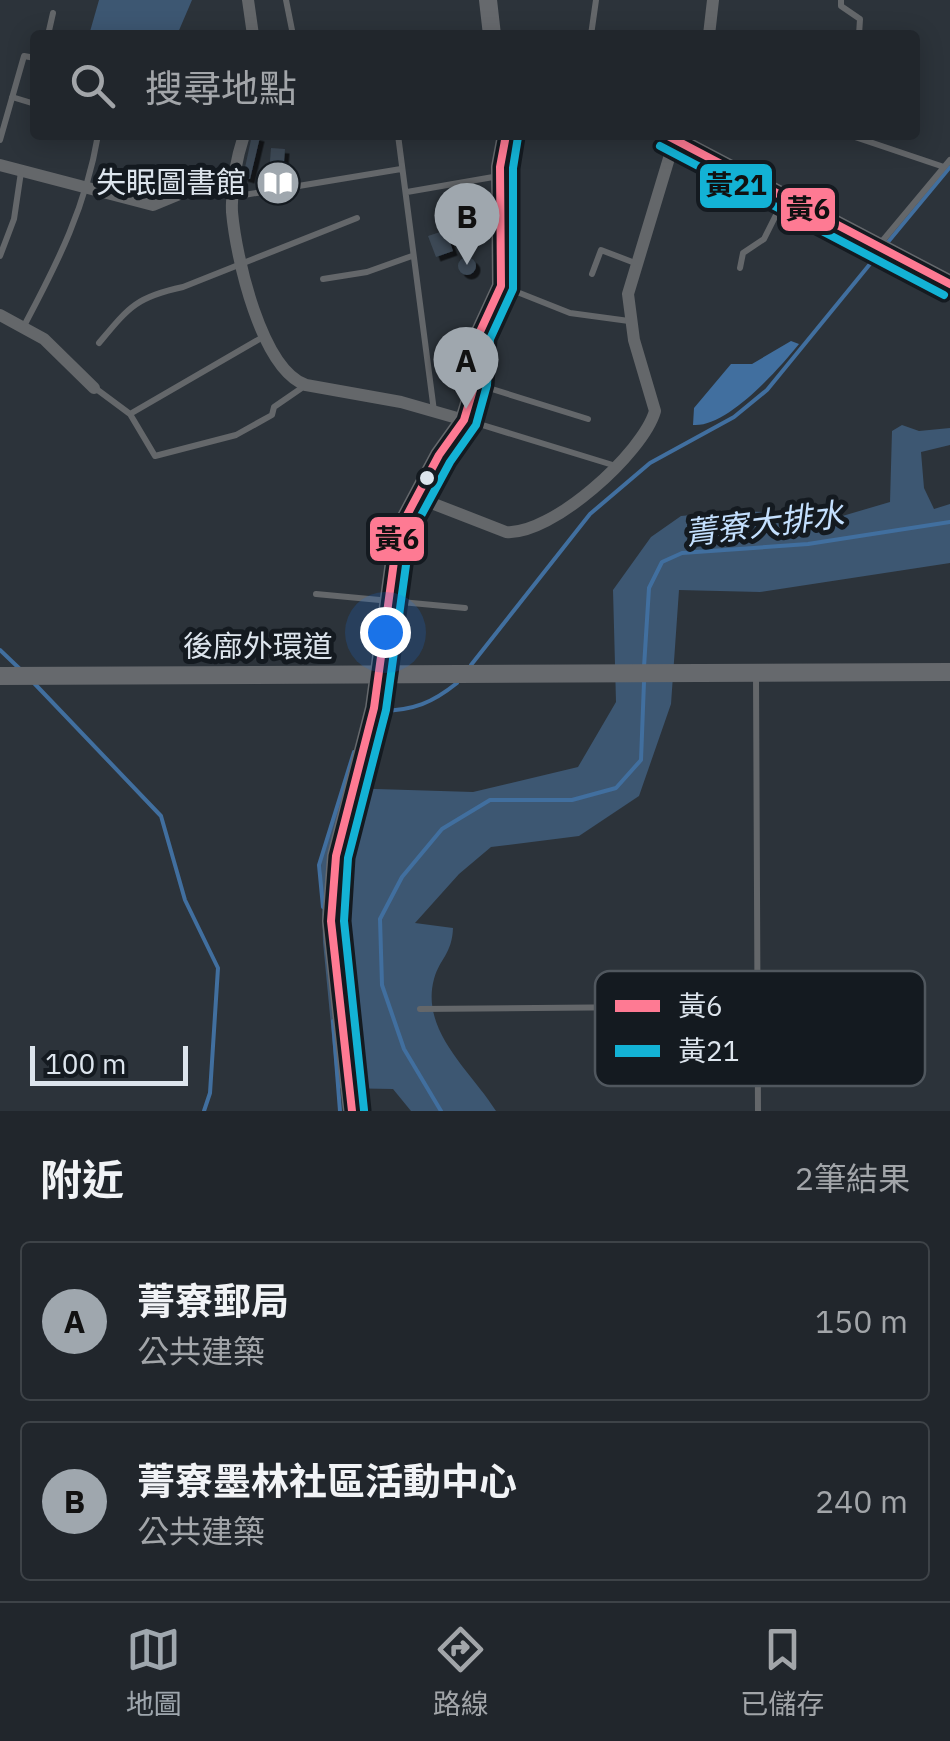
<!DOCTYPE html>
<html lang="zh-TW">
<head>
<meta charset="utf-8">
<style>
	:root { --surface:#21262c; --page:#292e34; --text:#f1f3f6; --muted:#a2a5a9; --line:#3e4348; --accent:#9fa7ae }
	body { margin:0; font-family:"IBM Plex Sans","Noto Sans TC",sans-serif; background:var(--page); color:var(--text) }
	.scale { position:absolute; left:30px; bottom:25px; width:158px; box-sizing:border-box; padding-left:10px; border:5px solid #dde5ed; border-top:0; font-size:28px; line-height:35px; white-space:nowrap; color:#dde5ed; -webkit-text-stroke:8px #141a20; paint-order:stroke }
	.you { position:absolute; left:385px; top:632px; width:35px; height:35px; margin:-25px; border:8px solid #fff; border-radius:50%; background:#1a73e8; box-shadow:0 0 0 15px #1a73e833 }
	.badge { display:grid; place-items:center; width:65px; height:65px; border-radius:50%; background:var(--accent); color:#111; font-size:32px; font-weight:700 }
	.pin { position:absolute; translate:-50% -82px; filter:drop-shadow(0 2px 5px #0008) }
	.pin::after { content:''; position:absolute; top:52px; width:35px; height:30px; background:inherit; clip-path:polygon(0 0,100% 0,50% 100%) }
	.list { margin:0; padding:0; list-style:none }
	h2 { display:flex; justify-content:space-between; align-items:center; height:130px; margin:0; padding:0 40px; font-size:42px }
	h2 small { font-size:32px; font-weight:400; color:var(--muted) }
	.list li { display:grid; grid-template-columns:65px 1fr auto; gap:30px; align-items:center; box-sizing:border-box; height:160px; margin:0 20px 20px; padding:0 20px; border:2px solid var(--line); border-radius:10px }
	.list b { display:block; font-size:38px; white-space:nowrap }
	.list p { margin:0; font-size:32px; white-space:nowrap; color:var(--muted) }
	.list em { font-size:32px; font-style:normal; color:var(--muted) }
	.icon { flex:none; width:55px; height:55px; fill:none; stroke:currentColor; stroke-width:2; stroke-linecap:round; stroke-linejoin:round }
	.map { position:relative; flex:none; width:950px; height:1111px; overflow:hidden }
	.search { position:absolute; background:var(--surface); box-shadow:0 5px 25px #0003; left:30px; right:30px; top:30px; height:110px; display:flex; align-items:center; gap:25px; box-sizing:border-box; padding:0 35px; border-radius:10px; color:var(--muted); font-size:38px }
	.sheet { height:490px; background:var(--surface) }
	nav { display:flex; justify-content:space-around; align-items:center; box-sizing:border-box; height:140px; border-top:2px solid var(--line); background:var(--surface); font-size:28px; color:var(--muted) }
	nav a { display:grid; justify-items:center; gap:5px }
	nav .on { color:var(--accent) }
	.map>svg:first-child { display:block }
</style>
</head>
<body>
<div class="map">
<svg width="950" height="1111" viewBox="0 0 950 1111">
	<defs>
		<filter id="shadow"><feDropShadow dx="4.5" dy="4.5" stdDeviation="0" flood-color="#0009"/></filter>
	</defs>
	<rect width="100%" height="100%" fill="#2c333a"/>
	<path fill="#3d5772" d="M99,0H192L177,35H89Z
		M902,425L919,431L950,428V445L921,452L924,488L934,509L950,504V563L760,592L679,590L671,704L639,796L579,836L491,847L459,874L415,923L453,928C452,954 440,958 434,979C420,1031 471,1071 496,1111H411L393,1089L337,1088L323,942L321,862L344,788L473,792L578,767L616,702L613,590L651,537L681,516L732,511L820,514L835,506L839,517L890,502L892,431Z"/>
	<path fill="#416f9f" d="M791,341L799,344C779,369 727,428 693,425L694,408L731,364H752Z"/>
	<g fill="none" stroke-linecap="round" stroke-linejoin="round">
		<path stroke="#416f9f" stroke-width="4" d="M888,242L950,167
			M0,650L22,671
			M471,665L590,514L650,463L734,417L767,390L879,253
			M644,667L649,588L662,562L682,553L808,544L950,522
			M32,681L161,816L185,900L218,968L210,1093L204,1111
			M382,711C414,710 432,703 457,683
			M323,907L319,865L354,752
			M333,1021L340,1111
			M441,1111L404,1049L382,985L380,919L402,877L442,829L490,800H572L616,788L641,760L644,682"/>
	</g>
	<path fill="#3c4956" filter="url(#shadow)" d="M252,135L260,137L250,179L243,177Z
		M271,148L285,149L282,188L268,187Z
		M477,205L479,213L453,218L451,211Z
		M446,230L453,251L436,257L428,236Z
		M458 266a9 9 0 1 1 18 0a9 9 0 1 1-18 0Z"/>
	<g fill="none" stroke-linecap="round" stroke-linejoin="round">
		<path stroke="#64676a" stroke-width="6" d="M286,0L293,35
			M841,0V6L860,19L859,35
			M48,35L53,13
			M591,35L596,0
			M12,97L35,104
			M398,135L434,411
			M849,135L944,167
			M0,140L24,56L35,58
			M407,192L499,176
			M232,197L401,169
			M879,245L950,160
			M0,256L14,219L21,172
			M740,268L743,253L764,239L783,201
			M592,274L601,250L635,263
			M323,279L367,272L412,256
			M502,286L570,313L629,321
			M25,324C58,262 86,206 98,135
			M99,343C129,307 136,297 183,287L357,218
			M479,385L588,419
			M95,388L130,414L155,456L236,435L272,415L274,407L306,385
			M130,414L263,337
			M466,420L616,466
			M316,594L465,608
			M756,675L758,1111
			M420,1009L759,1006"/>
		<path stroke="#64676a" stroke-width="12" d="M248,0L253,35
			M709,35L713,0
			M244,135C236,160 231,186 232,212C236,257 261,369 306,385L401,402L464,420
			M0,165L153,205L235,171
			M0,315L44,339L94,388
			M416,497L506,532C551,536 643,453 655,411L634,340L628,294L676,135"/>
		<path stroke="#66696d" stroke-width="18" d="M488,0L492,35
			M666,135L950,284
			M0,676L950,672
			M352,1111L331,921L336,856L374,708L398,532L439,455L464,420L475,383L478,336L501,286L500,167L506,135"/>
		<defs>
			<path id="bus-1" d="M666,135L950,284
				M352,1111L331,921L336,856L374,708L398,532L439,455L464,420L475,383L478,336L501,286L500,167L506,135"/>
			<path id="bus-2" d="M660,146L944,295
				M364,1110L344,921L348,858L386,710L410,536L450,462L476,425L487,385L490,339L513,289V168L518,137"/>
		</defs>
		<use href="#bus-1" stroke="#141a20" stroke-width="15"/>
		<use href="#bus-2" stroke="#141a20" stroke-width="15"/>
		<use href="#bus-1" stroke="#fe7a93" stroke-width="8"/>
		<use href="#bus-2" stroke="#13b2d5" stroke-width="8"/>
	</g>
	<defs>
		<symbol id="library-disc" viewBox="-11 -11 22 22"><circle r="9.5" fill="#9fa7ae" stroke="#141a20"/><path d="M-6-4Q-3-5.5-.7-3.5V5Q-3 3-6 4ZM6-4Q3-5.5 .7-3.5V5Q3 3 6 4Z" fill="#fff"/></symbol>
	</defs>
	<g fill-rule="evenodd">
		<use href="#library-disc" x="253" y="158" width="50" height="50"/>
	</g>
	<circle fill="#dde5ed" stroke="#141a20" stroke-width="4" cx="427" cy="478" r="9"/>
	<g text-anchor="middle" stroke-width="10" stroke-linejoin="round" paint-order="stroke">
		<g font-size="30" fill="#dde5ed" stroke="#141a20" text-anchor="end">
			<text x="246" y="193">失眠圖書館</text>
		</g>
		<g font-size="30" fill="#dde5ed" stroke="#141a20">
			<text x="258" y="657">後廍外環道</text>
		</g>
		<g font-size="32" font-style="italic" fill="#c4e0fe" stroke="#141a20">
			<text transform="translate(764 524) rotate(-7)" y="11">菁寮大排水</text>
		</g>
	</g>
	<rect x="595" y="971" width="330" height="115" rx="15" fill="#141a20" stroke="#50575e" stroke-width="2.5"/>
	<rect x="615" y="1000" width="45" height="12" fill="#fe7a93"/>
	<rect x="615" y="1045" width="45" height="12" fill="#13b2d5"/>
	<g font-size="28" fill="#dde5ed">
		<text x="678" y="1016">黃6</text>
		<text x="678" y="1061">黃21</text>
	</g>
	<g stroke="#141a20" stroke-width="4">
		<rect x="698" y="162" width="76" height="48" rx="10" fill="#13b2d5"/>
		<rect x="779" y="186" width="58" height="47" rx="10" fill="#fe7a93"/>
		<rect x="368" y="515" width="58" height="48" rx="10" fill="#fe7a93"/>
	</g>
	<g font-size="28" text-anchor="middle" font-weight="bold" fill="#111">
		<text x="736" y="195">黃21</text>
		<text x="808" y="219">黃6</text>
		<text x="397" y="549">黃6</text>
	</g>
</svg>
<div class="scale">100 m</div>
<div class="you"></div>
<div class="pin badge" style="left:466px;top:409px">A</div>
<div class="pin badge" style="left:467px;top:265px">B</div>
<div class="search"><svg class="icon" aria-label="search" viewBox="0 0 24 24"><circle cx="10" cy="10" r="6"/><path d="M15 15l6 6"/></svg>搜尋地點</div>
</div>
<section class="sheet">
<h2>附近<small>2筆結果</small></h2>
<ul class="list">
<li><span class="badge">A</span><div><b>菁寮郵局</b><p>公共建築</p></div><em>150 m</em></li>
<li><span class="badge">B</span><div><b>菁寮墨林社區活動中心</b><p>公共建築</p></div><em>240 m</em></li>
</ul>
</section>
<nav>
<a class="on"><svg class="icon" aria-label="map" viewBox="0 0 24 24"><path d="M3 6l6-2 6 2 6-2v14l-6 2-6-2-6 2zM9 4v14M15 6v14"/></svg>地圖</a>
<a><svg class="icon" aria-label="directions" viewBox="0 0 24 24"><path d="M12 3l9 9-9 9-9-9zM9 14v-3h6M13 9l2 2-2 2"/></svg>路線</a>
<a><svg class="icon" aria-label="saved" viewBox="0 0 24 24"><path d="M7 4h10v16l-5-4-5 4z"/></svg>已儲存</a>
</nav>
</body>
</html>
